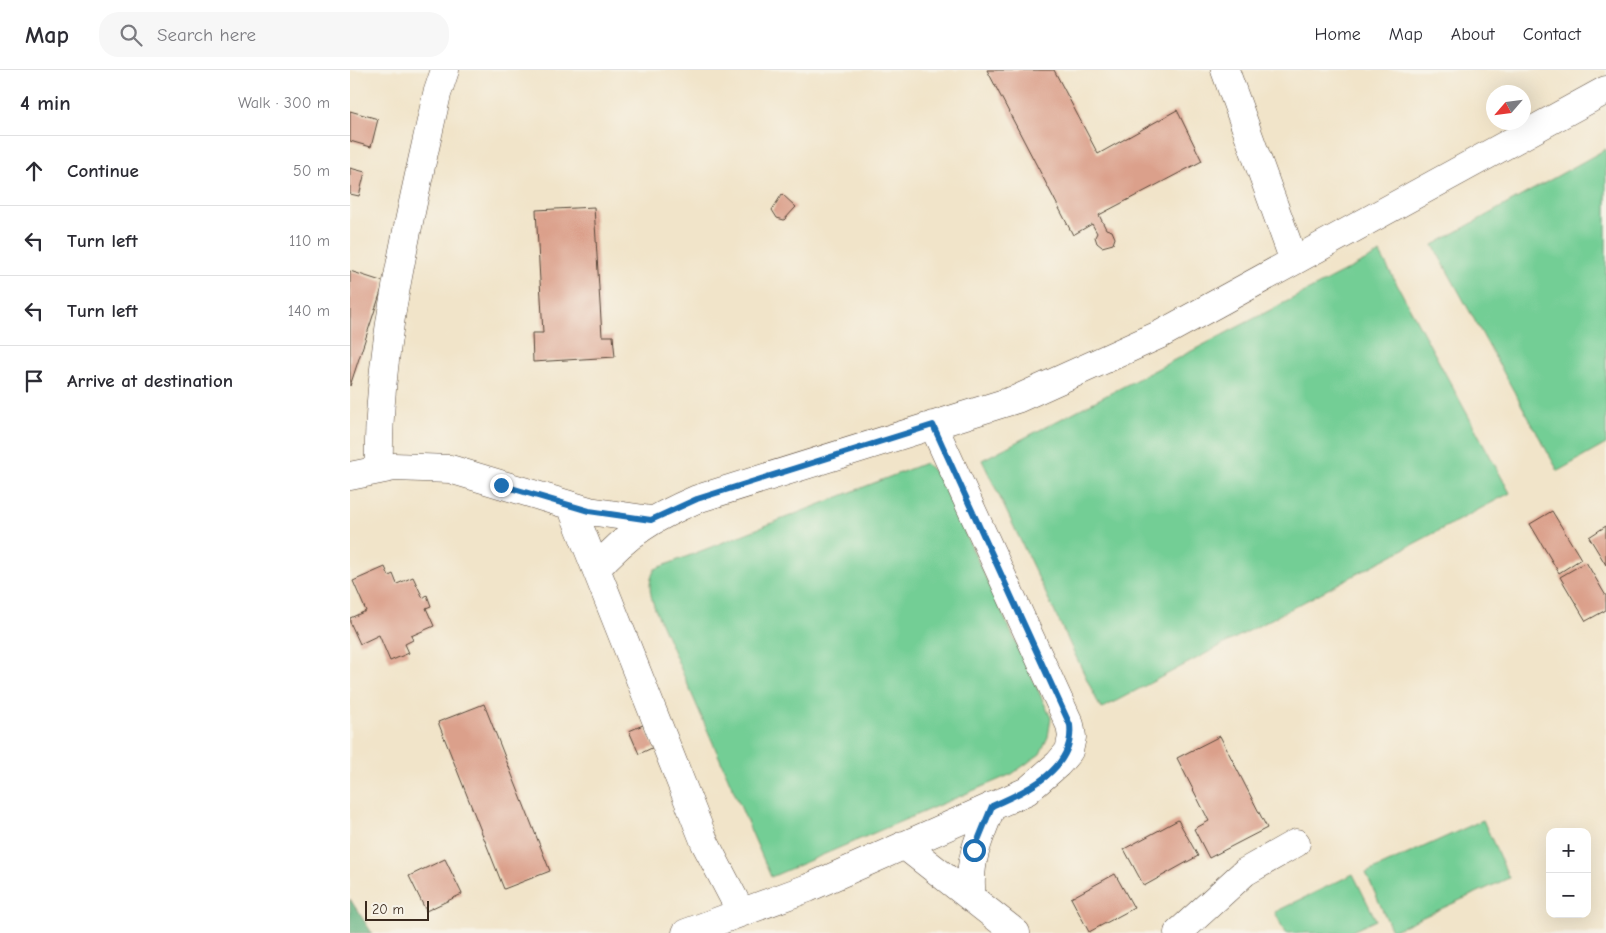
<!DOCTYPE html>
<html lang="en">
<head>
<meta charset="utf-8">
<style>
	:root { --surface:#fff; --page:#f7f7f7; --text:#2b2b33; --muted:#7c7c81; --line:#e1e1e2 }
	body { margin:0; font-family:"Comic Neue",sans-serif; background:var(--page); color:var(--text) }
	.controls { position:absolute; right:15px; bottom:15px; display:grid; overflow:hidden; border-radius:10px; box-shadow:0 5px 20px #0002 }
	.controls button { width:45px; height:45px; display:grid; place-items:center; padding:0; border:0; border-bottom:1px solid var(--line); background:var(--surface); color:var(--text); font:25px sans-serif }
	.compass { position:absolute; left:1136px; top:15px; width:45px; height:45px; border-radius:50%; background:var(--surface); box-shadow:0 5px 20px #0002; rotate:242deg }
	.scale { position:absolute; left:15px; bottom:12px; width:64px; box-sizing:border-box; padding-left:5px; border:2px solid #3b2a1e; border-top:0; font-size:14px; line-height:18px; white-space:nowrap; color:#3b2a1e; -webkit-text-stroke:4px #f7f3e8; paint-order:stroke }
	.stop { position:absolute; width:15px; height:15px; margin:-11px; border:4px solid #1f6fb2; border-radius:50%; background:#fff }
	.stop.end { background:#1f6fb2; border-color:#fff; box-shadow:0 1px 5px #0008 }
	.list { margin:0; padding:0; list-style:none }
	h2 { display:flex; justify-content:space-between; align-items:center; height:65px; margin:0; padding:0 20px; font-size:21px }
	h2 small { font-size:16px; font-weight:400; color:var(--muted) }
	.list li { display:grid; grid-template-columns:32px 1fr auto; gap:15px; align-items:center; box-sizing:border-box; height:70px; padding:0 20px; border-top:1px solid var(--line) }
	.list b { display:block; font-size:19px; white-space:nowrap }
	.list em { font-size:16px; font-style:normal; color:var(--muted) }
	.icon { flex:none; width:28px; height:28px; fill:none; stroke:currentColor; stroke-width:2; stroke-linecap:round; stroke-linejoin:round }
	.map { position:relative; flex:none; width:1256px; height:863px; overflow:hidden }
	header { display:flex; align-items:center; gap:30px; box-sizing:border-box; height:70px; padding:0 25px; background:var(--surface); border-bottom:1px solid var(--line) }
	header strong { font-size:24px }
	nav { display:flex; gap:28px; margin-inline-start:auto; font-size:18px }
	.search { width:350px; height:45px; background:var(--page); display:flex; align-items:center; gap:12px; box-sizing:border-box; padding:0 18px; border-radius:20px; color:var(--muted); font-size:19px }
	main { display:flex }
	aside { flex:1; background:var(--surface) }
	.map>svg:first-child { display:block }
</style>
</head>
<body>
<header>
<strong>Map</strong>
<div class="search"><svg class="icon" aria-label="search" viewBox="0 0 24 24"><circle cx="10" cy="10" r="6"/><path d="M15 15l6 6"/></svg>Search here</div>
<nav><a>Home</a><a>Map</a><a>About</a><a>Contact</a></nav>
</header>
<main>
<aside>
<h2>4 min<small>Walk · 300 m</small></h2>
<ul class="list">
<li><svg class="icon" aria-label="ahead" viewBox="0 0 24 24"><path d="M12 20V5M6 11l6-6 6 6"/></svg><div><b>Continue</b></div><em>50 m</em></li>
<li><svg class="icon" aria-label="left" viewBox="0 0 24 24"><path d="M17 20v-9H6M10 6l-5 5 5 5"/></svg><div><b>Turn left</b></div><em>110 m</em></li>
<li><svg class="icon" aria-label="left" viewBox="0 0 24 24"><path d="M17 20v-9H6M10 6l-5 5 5 5"/></svg><div><b>Turn left</b></div><em>140 m</em></li>
<li><svg class="icon" aria-label="arrive" viewBox="0 0 24 24"><path d="M6 21V4h12l-3 4 3 4H6"/></svg><div><b>Arrive at destination</b></div></li>
</ul>
</aside>
<div class="map">
<svg width="1256" height="863" viewBox="0 0 1256 863">
	<rect width="100%" height="100%" fill="#f7f3e8"/>
	<filter id="ink" filterUnits="userSpaceOnUse"><feTurbulence type="fractalNoise" baseFrequency=".02" numOctaves="2"/><feDisplacementMap in="SourceGraphic" scale="10" xChannelSelector="R" yChannelSelector="G"/><feConvolveMatrix kernelMatrix="1 2 1 2 8 2 1 2 1" color-interpolation-filters="sRGB"/></filter>
	<filter id="wash" filterUnits="userSpaceOnUse"><feTurbulence type="fractalNoise" baseFrequency=".0096" numOctaves="4" result="noise"/><feDisplacementMap in="SourceGraphic" scale="20" xChannelSelector="R" yChannelSelector="G"/><feGaussianBlur stdDeviation="1.12" result="paint"/><feColorMatrix in="noise" values="0 0 0 0 0 0 0 0 0 0 0 0 0 0 0 0 0 1.4 0 .05"/><feComposite in="paint" operator="in"/></filter>
	<g filter="url(#wash)">
		<rect width="100%" height="100%" fill="#f1e4c9"/>
		<path fill="#73ce95" stroke="#577c5a" d="M1256,79V374L1208,401L1083,175Z
			M1030,183L1160,423L751,639L632,390Z
			M575,393L588,405L701,648L698,667L690,684L662,704L421,807L305,539C300,524 297,513 305,499Z
			M1133,750L1159,808L1042,861L1016,803Z
			M1003,804L1026,850L998,863H935L925,842Z"/>
		<path fill="#5eb17e" stroke="#4c6e4e" d="M0,829L22,863H0Z"/>
		<g id="blocks">
			<path fill="#dba08b" d="M637,0H704L748,84L827,40L852,91L749,145L756,159L762,161L765,168L763,174L752,177L747,173L745,167L747,163L742,154L723,165Z
				M0,41L28,49L21,77L0,71Z
				M0,98L15,102L9,126L0,124Z
				M432,124L446,137L434,150L427,148L422,140Z
				M244,137L252,266H263L265,287L183,292L182,263H193L186,140Z
				M0,201L34,212L0,316Z
				M1202,441L1231,489L1209,503L1180,454Z
				M1256,456V495L1239,467Z
				M1236,492L1256,526V540L1236,551L1210,507Z
				M35,497L39,506L43,504L47,514L63,507L73,528L77,525L81,536L76,538L84,556L61,566L63,570L55,574L59,583L40,591L29,565L10,574L0,552V548L16,541L3,511Z
				M134,634L200,801L154,819L88,652Z
				M293,655L304,677L289,684L279,661Z
				M870,666L917,758L859,788L844,759L859,751L827,688Z
				M828,750L848,786L794,816L774,779Z
				M95,789L112,824L76,841L59,806Z
				M765,804L784,838L739,862L721,828Z"/>
		</g>
	</g>
	<g filter="url(#ink)">
		<use href="#blocks" fill-opacity="0" stroke="#564638" stroke-width="1"/>
		<g fill="none" stroke-linecap="round" stroke-linejoin="round">
			<defs>
				<path id="minor" d="M875,0L944,191
					M29,400C26,278 61,143 87,24L95,0
					M0,406L44,397L100,399L239,441L301,450
					M221,436L355,773L391,842
					M246,499C278,463 303,448 347,429L667,329L811,264L1256,20
					M554,775L666,863
					M622,828C617,794 629,767 642,736
					M336,863L458,818L677,721L708,694L719,681L722,667L720,655L583,355
					M828,863L895,802L946,773"/>
			</defs>
			<use href="#minor" stroke="#564638" stroke-width="29"/>
			<use href="#minor" stroke="#fff" stroke-width="28"/>
		</g>
	</g>
	<g fill="none" stroke-linecap="round" stroke-linejoin="round" filter="url(#ink)">
		<path stroke="#1f6fb2" stroke-width="6" d="M151,415L239,441L301,450L347,429L583,355L720,655C725,699 677,721 642,736L624,780"/>
	</g>
</svg>
<div class="controls">
<button>+</button>
<button>−</button>
</div>
<svg class="compass" viewBox="-18 -18 36 36"><path d="M0-13l5 13h-10z" fill="#e53935"/><path d="M0 13l5-13h-10z" fill="#7c7c81"/></svg>
<div class="scale">20 m</div>
<div class="stop" style="left:624px;top:780px"></div>
<div class="stop end" style="left:151px;top:415px"></div>
</div>
</main>
</body>
</html>
